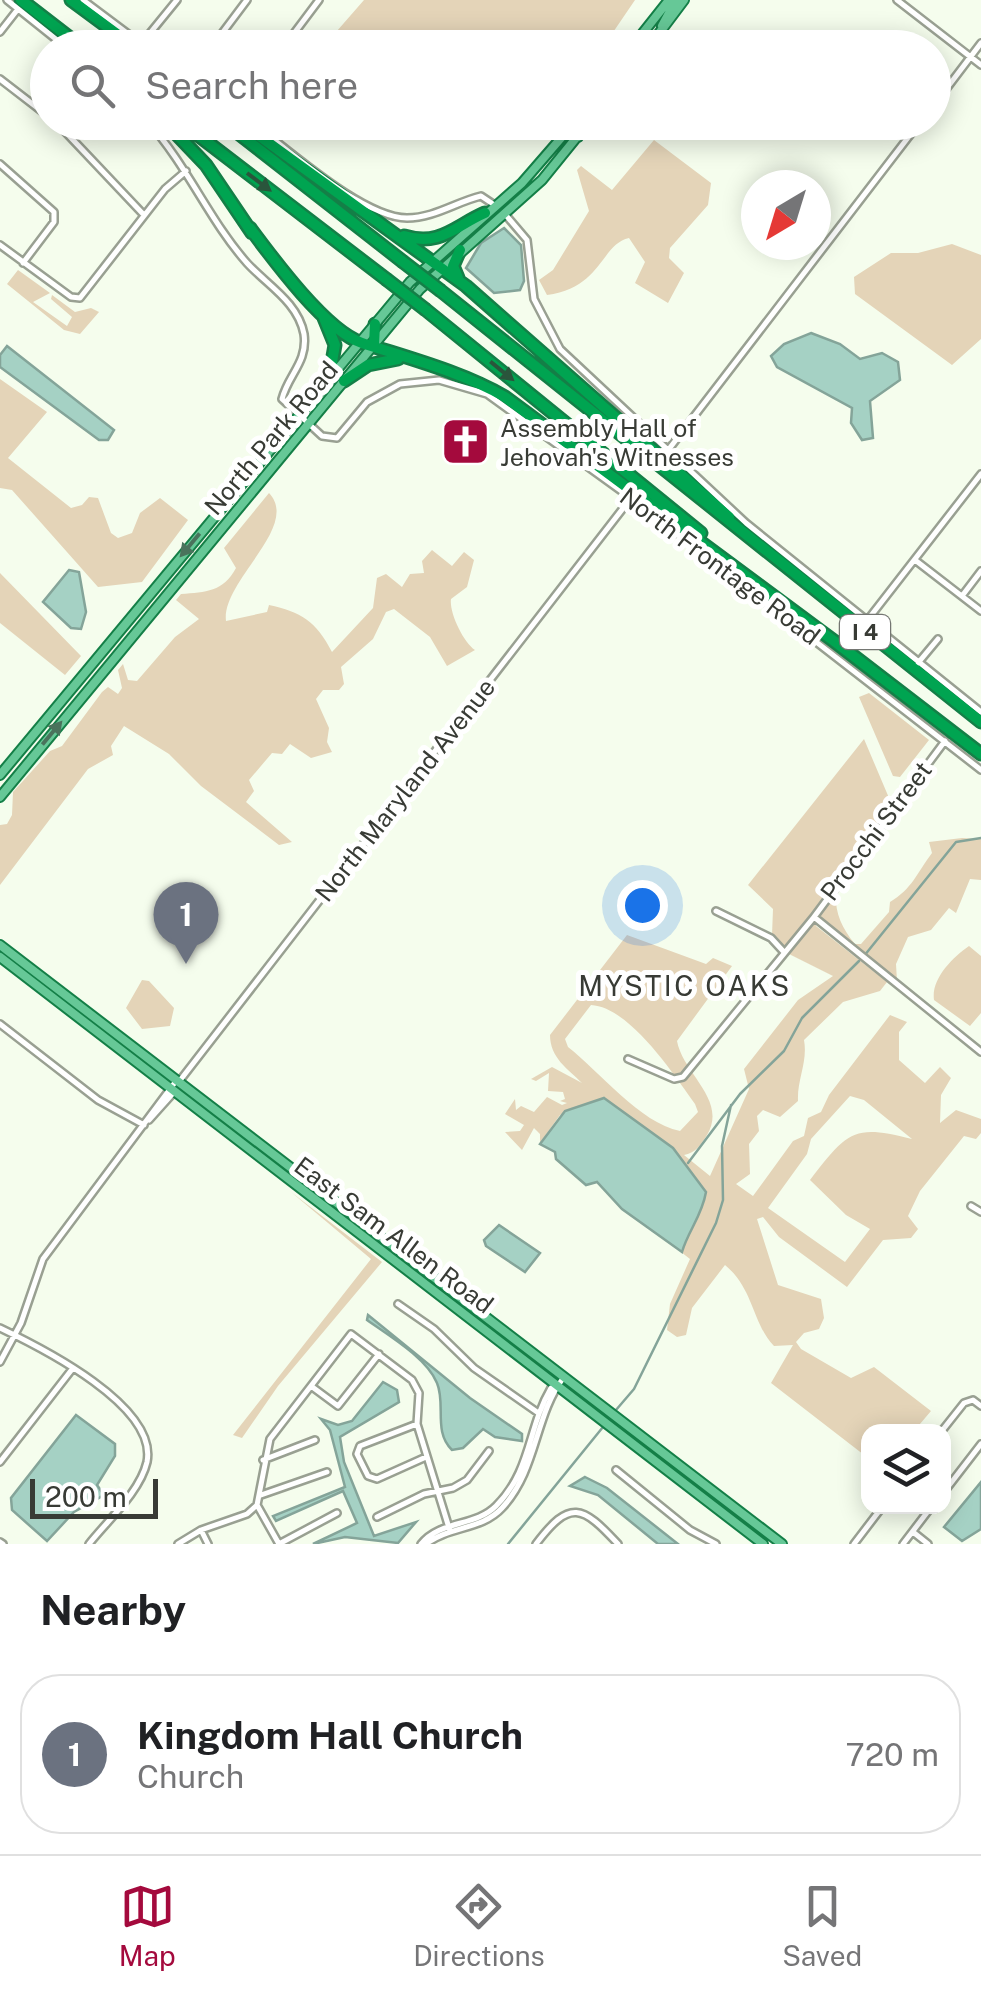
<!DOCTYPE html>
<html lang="en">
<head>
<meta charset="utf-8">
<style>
	:root { --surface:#fff; --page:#f6f6f6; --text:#202124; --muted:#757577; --line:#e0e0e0; --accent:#a40a3d }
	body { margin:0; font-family:"Public Sans",sans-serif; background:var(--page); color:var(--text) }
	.controls { position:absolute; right:30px; bottom:30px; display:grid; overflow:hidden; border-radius:20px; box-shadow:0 5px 25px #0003 }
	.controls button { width:90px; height:90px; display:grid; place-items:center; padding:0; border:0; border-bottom:2px solid var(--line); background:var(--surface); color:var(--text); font:50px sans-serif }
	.compass { position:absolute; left:741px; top:170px; width:90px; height:90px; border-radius:50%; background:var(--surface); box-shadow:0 5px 25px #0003; rotate:218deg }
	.scale { position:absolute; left:30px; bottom:25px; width:128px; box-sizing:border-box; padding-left:10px; border:5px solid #383b35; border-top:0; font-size:28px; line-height:35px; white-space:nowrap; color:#383b35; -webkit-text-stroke:8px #fff; paint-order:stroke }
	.you { position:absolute; left:642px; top:905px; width:35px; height:35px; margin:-25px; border:8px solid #fff; border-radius:50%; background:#1a73e8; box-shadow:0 0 0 15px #1a73e833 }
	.badge { display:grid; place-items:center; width:65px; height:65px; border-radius:50%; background:var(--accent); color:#fff; font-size:32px; font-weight:700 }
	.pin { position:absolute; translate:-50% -82px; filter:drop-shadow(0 2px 5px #0008) }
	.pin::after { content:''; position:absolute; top:52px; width:35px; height:30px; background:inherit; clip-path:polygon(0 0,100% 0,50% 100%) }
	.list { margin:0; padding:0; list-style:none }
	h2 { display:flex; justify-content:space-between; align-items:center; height:130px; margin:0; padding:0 40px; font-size:42px }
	h2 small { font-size:32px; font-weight:400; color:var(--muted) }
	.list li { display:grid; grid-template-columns:65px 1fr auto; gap:30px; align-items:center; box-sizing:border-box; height:160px; margin:0 20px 20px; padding:0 20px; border:2px solid var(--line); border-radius:40px }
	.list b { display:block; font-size:38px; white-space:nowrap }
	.list p { margin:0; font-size:32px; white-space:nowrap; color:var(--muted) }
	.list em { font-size:32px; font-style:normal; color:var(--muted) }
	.icon { flex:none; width:55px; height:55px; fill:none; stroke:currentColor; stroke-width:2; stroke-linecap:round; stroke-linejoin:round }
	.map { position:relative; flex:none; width:981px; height:1544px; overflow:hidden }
	.search { position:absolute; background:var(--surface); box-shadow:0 5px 25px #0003; left:30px; right:30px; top:30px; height:110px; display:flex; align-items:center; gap:25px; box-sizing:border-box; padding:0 35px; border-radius:55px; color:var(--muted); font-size:38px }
	.sheet { height:310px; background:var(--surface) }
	nav { display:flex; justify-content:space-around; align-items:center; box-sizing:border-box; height:140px; border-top:2px solid var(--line); background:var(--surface); font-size:28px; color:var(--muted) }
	nav a { display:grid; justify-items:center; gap:5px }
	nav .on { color:var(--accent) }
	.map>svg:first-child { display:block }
</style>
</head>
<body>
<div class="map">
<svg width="981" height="1544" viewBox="0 0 981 1544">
	<rect width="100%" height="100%" fill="#f5fded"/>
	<path fill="#e4d4b8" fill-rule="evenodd" d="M364,0H635L603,47H554L521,32L500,37L507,41V47H323Z
		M654,140L711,183L708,205L670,248L669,258L684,273L668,303L635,283L645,262L629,238C601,244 602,288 547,295L539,280L553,270L589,211L577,170L581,166L612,190Z
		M952,244L981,255V339L952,365L855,294L854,277L891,253H918Z
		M18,270L50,293L33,302L67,326L72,317L51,299L52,295L75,312L91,308L99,312L80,334L64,330L7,284Z
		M0,379L47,412L8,458L71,508L82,505L89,497L98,498L111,533L118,538L132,533L140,513L160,498L188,520L142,582L98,587L12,490L0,488Z
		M269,493C301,527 221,581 226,621L267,612L269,605C301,612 316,621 332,652L373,608L377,578L386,574L402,587L410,574L424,573L422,561L432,550L452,566L464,552L474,560L467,587L451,599C449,612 463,642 475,650L447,666L430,637L394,609L386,612L373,639L341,667L344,684L339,690H323L316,699L329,728L327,742L332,752L311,758L290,744L282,754L272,753L249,780L254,791L246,802L292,842L279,845L201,786L169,754L124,726L111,746L113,755L88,769L0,885V825L7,824L12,815L13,792L50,751L62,746L102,692L108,687L118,694L122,688L118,670L123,664L128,680L137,681L175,637L199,619L176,600L181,594C206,592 223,592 236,568L224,548Z
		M0,573L81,656L65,675L0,623Z
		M869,693L929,740L900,777L893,776L859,697Z
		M864,739L892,805L815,908L816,926L887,982L880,991L843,1002L804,1040C808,1062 797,1079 798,1101L780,1117L763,1110L757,1116L759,1131L749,1144L750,1174L736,1184L753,1196L793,1141L804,1136L808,1118L821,1112L829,1095L890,1015L907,1022L899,1032V1060L925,1083L940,1067L951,1078L941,1095L940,1123L956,1110L981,1119V1133L976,1139L964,1136L920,1191L908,1216L918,1229L911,1238L883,1240L847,1287L779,1237L763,1217L757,1219L778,1285L821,1299L824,1318L819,1329L804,1333L796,1342L801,1349L851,1378L874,1367L931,1411L914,1431L868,1432V1458L771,1383L793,1345L774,1346C752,1323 754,1289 725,1265L692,1308L686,1335L677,1337L667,1330L670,1304L690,1259L681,1252C689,1233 702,1214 705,1192L673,1148L604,1098L560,1115L540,1143V1134L534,1128L522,1150L505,1132L520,1131L524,1125L505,1114L515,1099L516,1110L521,1106L534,1112L547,1097L562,1105L567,1103L560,1101L565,1099L563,1092L548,1091L549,1073L536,1081L531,1079L552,1067L582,1083C568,1069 550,1058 550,1035L627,935L706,964L713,958L732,966L677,1041C683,1074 728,1100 707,1135C700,1146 695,1153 684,1155L710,1176L749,1089L744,1069L798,1000L833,976L781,950L772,935L773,909L748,885ZM591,1005C629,1007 673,1073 695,1104L698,1112L680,1131C640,1123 599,1071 568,1047L565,1039ZM850,1096L864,1100L912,1139C853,1124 848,1131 810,1180L846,1215L870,1229L845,1262L768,1208L807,1154L811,1139Z
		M962,838L981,839V880L970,879L956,913L949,908L931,930L908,937L896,964L897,981L817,917L836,887C834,910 840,926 855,944H861L889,912L890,902C912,889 917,873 932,853L929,842Z
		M969,946L981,956V1013L970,1026L934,1000C931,979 952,958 969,946Z
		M142,980L149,981L174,1008L170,1026L142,1029L126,1008Z
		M291,1192L382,1262L278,1386L242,1438L233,1435L371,1259Z"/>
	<path fill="#a5d1c4" stroke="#84a499" stroke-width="2.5" d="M504,228L521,245L524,281L520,290L494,293L466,268L481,243Z
		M811,333L840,344L860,359L882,353L898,362L900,380L870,401L873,438L862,440L851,423L852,408L777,367L771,356L784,344Z
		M7,346L114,430L108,440H99L0,367V355Z
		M69,570L79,572L86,612L81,629L71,628L43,602Z
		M604,1098L673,1148L706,1192C702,1216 688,1231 682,1252L622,1209L597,1182L586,1185L556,1159L555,1152L540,1144L565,1111Z
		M499,1225L540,1253L525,1272L486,1246L484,1240Z
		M368,1315L470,1398L522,1434V1441L495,1437L483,1429L463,1448L452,1450C433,1432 446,1404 437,1383C427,1358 388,1335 367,1320Z
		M383,1382L397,1390L399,1402L340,1437L344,1462L374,1536L416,1522L398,1543L345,1537L313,1544L357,1523L343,1491L276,1521L273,1516L345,1487L330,1430L321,1419L338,1425L352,1421Z
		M76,1415L115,1444V1456L97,1485L104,1495L74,1512L47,1541L12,1510L11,1498Z
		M585,1477L607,1488L678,1544H658L598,1495L570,1486Z
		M981,1482V1529L962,1541L944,1527Z"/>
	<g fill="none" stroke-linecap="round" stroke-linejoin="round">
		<path stroke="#84a499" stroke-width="2.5" d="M864,956L956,842L981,838
			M688,1163L740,1094L784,1051L802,1018L859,961
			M616,1410L634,1389L716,1223L723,1200L722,1146L731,1105
			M508,1544L603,1427"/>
		<defs>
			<path id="minor" d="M7,0L67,48
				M83,0L147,48
				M897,0L981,65
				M0,32L18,9
				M142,43L177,0
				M211,48L247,0
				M283,48L319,0
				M0,79L48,116
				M934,105L981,43
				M56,122L144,215
				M148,122C187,165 209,220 247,263C267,285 298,302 304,334C308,362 288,375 282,399L322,436L337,438L367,402L400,384L439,380L487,394L631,498L981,770
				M251,122C288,149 363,218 407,218C434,218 456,202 481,196L496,206
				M0,164L54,212V222L23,263
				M504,213L527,240L534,299L560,349L746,523L981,712
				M0,245L71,297L80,298L165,189L186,171
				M669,449L920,122
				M915,560L981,611
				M962,596L981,571
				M866,622L981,474
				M918,663L938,639
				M945,741L814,917L981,1052
				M716,911L771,938L783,951
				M0,1024L98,1100L144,1125
				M628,1059L674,1079L683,1077L814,917
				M178,1083L631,498
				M149,1120L175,1091
				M971,1206L981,1212
				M398,1304L434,1329L474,1368L537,1412
				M0,1328C42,1348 158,1406 147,1462C140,1492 107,1521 89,1544
				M0,1362L21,1323L43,1259L176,1081
				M311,1386L338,1406L379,1354
				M417,1424L360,1446L357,1454L368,1476L377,1479L426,1457
				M941,1432L964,1403L973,1400L981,1406
				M263,1460L315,1440
				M0,1462L73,1368
				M616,1470L690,1530L716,1544
				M944,1492L981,1444
				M261,1495L327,1472
				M257,1505L279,1544
				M377,1517L424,1494L453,1488L467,1480L489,1451
				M201,1530L208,1544
				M913,1532L928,1544
				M0,1542L3,1544
				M178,1544L201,1530L247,1514L257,1505L270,1439L351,1334L412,1380L419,1393L417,1424L450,1531
				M279,1544L337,1513
				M421,1544C440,1520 475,1527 496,1506C532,1470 527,1429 551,1388H556
				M426,1544C449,1526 482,1530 502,1508C538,1469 534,1416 564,1377
				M536,1544C570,1499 582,1505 618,1544
				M854,1544L883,1506
				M903,1544L932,1506"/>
			<path id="major" d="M662,26L676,0
				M631,48L669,0
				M648,48L684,0
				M578,137L582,122
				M0,775L410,282L522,183L575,122
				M0,797L420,289L542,180L589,122
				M0,945L782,1544
				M0,957L763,1544"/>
			<path id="highway" d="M21,0L83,48
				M71,0L136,48
				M165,122L206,165L252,233
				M181,122L386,279
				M224,122L402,261
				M240,122L466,286L729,517
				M250,228C273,259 326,331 362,343C408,358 462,372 505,397L838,644
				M404,236C440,247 455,226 485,213
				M458,278L453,266L460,250
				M441,291L981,722
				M426,310L701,533
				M324,318L335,345L329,379
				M374,345L375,324
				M344,381L368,365L398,359
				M834,641L981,754"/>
		</defs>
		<use href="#minor" stroke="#99a092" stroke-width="10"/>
		<use href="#major" stroke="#147f47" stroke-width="12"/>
		<use href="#highway" stroke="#147f47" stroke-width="15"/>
		<use href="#minor" stroke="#fff" stroke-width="5"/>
		<use href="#major" stroke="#66c897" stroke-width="8"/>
		<use href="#highway" stroke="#00a451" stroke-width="10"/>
		<defs>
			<path id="highway-bridge" d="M402,261L441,291
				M386,279L426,310"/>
		</defs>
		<use href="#highway-bridge" stroke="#147f47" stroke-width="15" stroke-linecap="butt"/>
		<use href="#highway-bridge" stroke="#00a451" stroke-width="10"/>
	</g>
	<defs><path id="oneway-solid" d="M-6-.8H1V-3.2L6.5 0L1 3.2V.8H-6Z" transform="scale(2.5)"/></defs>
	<g fill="#2a553c">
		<use href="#oneway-solid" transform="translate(259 182) rotate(37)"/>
		<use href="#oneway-solid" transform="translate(502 371) rotate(39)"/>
	</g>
	<g fill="#4a735c">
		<use href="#oneway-solid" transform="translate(190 545) rotate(130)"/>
		<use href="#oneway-solid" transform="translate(52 733) rotate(-50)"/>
	</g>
	<defs>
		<symbol id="church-square" viewBox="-11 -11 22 22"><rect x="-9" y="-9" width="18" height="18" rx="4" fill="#a40a3d" stroke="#fff"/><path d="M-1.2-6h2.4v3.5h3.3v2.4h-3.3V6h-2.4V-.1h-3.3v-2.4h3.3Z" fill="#fff"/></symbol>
	</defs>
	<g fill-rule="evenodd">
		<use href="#church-square" x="438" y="414" width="55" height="55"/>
	</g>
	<g text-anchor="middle" stroke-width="10" stroke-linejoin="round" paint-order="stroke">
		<rect fill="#fff" stroke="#747672" stroke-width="2.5" x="840" y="615" width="50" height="34" rx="8"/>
		<g font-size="22" font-weight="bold" fill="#383b35">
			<text x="865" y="640">I 4</text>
		</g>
		<g font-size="25" fill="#383b35" stroke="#fff" text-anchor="start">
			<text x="500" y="437">Assembly Hall of<tspan x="500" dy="29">Jehovah's Witnesses</tspan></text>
		</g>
		<g font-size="25" fill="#383b35" stroke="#fff">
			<text transform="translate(271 438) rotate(-50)" y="9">North Park Road</text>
			<text transform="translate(720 566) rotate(37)" y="9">North Frontage Road</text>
			<text transform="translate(405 790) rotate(-52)" y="9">North Maryland Avenue</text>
			<text transform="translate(876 831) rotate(-53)" y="9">Procchi Street</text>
			<text transform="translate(394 1235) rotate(37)" y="9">East Sam Allen Road</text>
		</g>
		<g font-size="28" letter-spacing="2.5" fill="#383b35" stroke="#fff">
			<text x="685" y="996">MYSTIC OAKS</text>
		</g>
	</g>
</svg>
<div class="controls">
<button><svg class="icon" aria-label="layers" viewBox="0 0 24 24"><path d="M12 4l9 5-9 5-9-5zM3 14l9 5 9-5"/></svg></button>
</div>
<svg class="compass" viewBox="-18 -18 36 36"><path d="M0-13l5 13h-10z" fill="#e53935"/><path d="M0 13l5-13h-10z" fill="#757577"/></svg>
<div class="scale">200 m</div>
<div class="you"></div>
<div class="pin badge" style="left:186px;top:964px;background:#6b7280">1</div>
<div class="search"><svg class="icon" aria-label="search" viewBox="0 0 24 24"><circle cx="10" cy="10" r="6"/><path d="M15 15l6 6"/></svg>Search here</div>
</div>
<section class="sheet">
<h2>Nearby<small></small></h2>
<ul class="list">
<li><span class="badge" style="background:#6b7280">1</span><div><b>Kingdom Hall Church</b><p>Church</p></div><em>720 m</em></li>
</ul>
</section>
<nav>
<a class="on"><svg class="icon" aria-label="map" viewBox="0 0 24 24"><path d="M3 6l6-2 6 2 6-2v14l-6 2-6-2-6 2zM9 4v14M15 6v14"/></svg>Map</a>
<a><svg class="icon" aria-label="directions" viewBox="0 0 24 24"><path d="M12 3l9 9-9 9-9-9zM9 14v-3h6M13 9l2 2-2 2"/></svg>Directions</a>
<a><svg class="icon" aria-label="saved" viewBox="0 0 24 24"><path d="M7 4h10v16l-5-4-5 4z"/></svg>Saved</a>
</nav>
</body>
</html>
